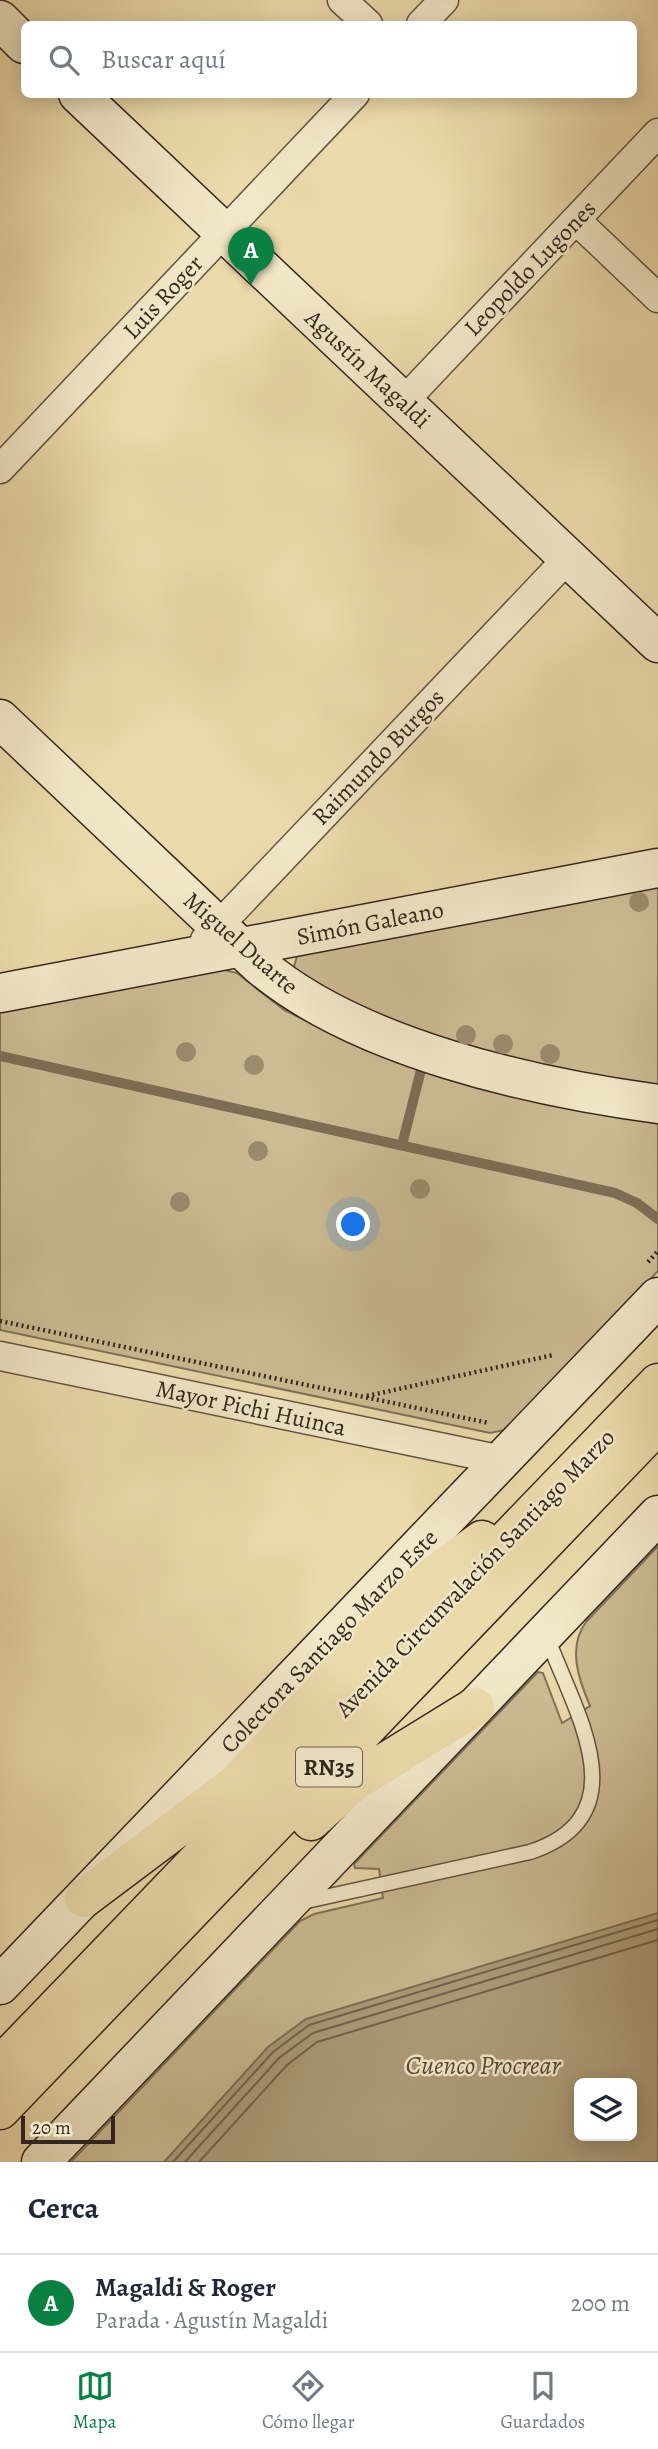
<!DOCTYPE html>
<html lang="es">
<head>
<meta charset="utf-8">
<style>
	:root { --surface:#fff; --page:#f6f6f7; --text:#1f2937; --muted:#747a83; --line:#e0e1e3; --accent:#0b8043 }
	body { margin:0; font-family:Alegreya,serif; background:var(--page); color:var(--text) }
	.controls { position:absolute; right:21px; bottom:21px; display:grid; overflow:hidden; border-radius:10px; box-shadow:0 4px 18px #0003 }
	.controls button { width:63px; height:63px; display:grid; place-items:center; padding:0; border:0; border-bottom:2px solid var(--line); background:var(--surface); color:var(--text); font:35px sans-serif }
	.scale { position:absolute; left:21px; bottom:18px; width:94px; box-sizing:border-box; padding-left:7px; border:4px solid #34271f; border-top:0; font-size:19px; line-height:24px; white-space:nowrap; color:#34271f; -webkit-text-stroke:5px #f2e7c8; paint-order:stroke }
	.you { position:absolute; left:354px; top:1225px; width:24px; height:24px; margin:-18px; border:5px solid #fff; border-radius:50%; background:#1a73e8; box-shadow:0 0 0 10px #1a73e833 }
	.badge { display:grid; place-items:center; width:46px; height:46px; border-radius:50%; background:var(--accent); color:#fff; font-size:23px; font-weight:700 }
	.pin { position:absolute; translate:-50% -58px; filter:drop-shadow(0 2px 4px #0008) }
	.pin::after { content:''; position:absolute; top:37px; width:24px; height:21px; background:inherit; clip-path:polygon(0 0,100% 0,50% 100%) }
	.list { margin:0; padding:0; list-style:none }
	h2 { display:flex; justify-content:space-between; align-items:center; height:91px; margin:0; padding:0 28px; font-size:30px }
	h2 small { font-size:23px; font-weight:400; color:var(--muted) }
	.list li { display:grid; grid-template-columns:46px 1fr auto; gap:21px; align-items:center; box-sizing:border-box; height:98px; padding:0 28px; border-top:2px solid var(--line) }
	.list b { display:block; font-size:26px; white-space:nowrap }
	.list p { margin:0; font-size:23px; white-space:nowrap; color:var(--muted) }
	.list em { font-size:23px; font-style:normal; color:var(--muted) }
	.icon { flex:none; width:38px; height:38px; fill:none; stroke:currentColor; stroke-width:2; stroke-linecap:round; stroke-linejoin:round }
	.map { position:relative; flex:none; width:658px; height:2162px; overflow:hidden }
	.search { position:absolute; background:var(--surface); box-shadow:0 4px 18px #0003; left:21px; right:21px; top:21px; height:77px; display:flex; align-items:center; gap:18px; box-sizing:border-box; padding:0 24px; border-radius:10px; color:var(--muted); font-size:26px }
	.sheet { height:189px; background:var(--surface) }
	nav { display:flex; justify-content:space-around; align-items:center; box-sizing:border-box; height:98px; border-top:2px solid var(--line); background:var(--surface); font-size:19px; color:var(--muted) }
	nav a { display:grid; justify-items:center; gap:4px }
	nav .on { color:var(--accent) }
	.map>svg:first-child { display:block }
</style>
</head>
<body>
<div class="map">
<svg width="658" height="2162" viewBox="0 0 658 2162">
	<rect width="100%" height="100%" fill="#ebdaab"/>
	<filter id="stains"><feTurbulence type="fractalNoise" baseFrequency=".00286" numOctaves="4"/><feColorMatrix values="0 0 0 0 .2 0 0 0 0 .09 0 0 0 0 .02 0 0 0 .5 -.17"/></filter>
	<radialGradient id="worn" r=".72"><stop offset=".6" stop-color="#630" stop-opacity="0"/><stop offset="1" stop-color="#630" stop-opacity=".3"/></radialGradient>
	<path fill="#ccbc93" stroke="#807259" stroke-width="2" fill-rule="evenodd" d="M658,887V1089C565,1076 449,1048 363,1009C339,998 316,983 293,970L297,956Z
		M220,969L237,973L284,1010L345,1039L522,1098L658,1123V1271L509,1429L490,1433L0,1330V1011Z
		M658,1546V2162H71L300,1921L314,1914L383,1898L379,1869L355,1868L354,1864L538,1672L543,1673L562,1723L590,1706C579,1680 567,1648 586,1622ZM579,2083H632V2136H579Z"/>
	<path fill="#ad9d7b" stroke="#7d6e56" stroke-width="2" fill-rule="evenodd" d="M658,1913V2162H164L268,2047L306,2019ZM579,2083H632V2136H579Z"/>
	<g fill="none" stroke-linecap="round" stroke-linejoin="round">
		<path stroke="#70624d" stroke-width="2" d="M173,2162L273,2052L309,2025L658,1920
			M185,2162L279,2058L313,2033L658,1929
			M199,2162L287,2065L317,2042L658,1940"/>
		<path stroke="#7d6e56" stroke-width="10" d="M0,1056L615,1193L637,1203L658,1219
			M402,1145L421,1070"/>
		<defs>
			<path id="lane" d="M302,1902L530,1852C642,1815 574,1711 547,1637"/>
			<path id="street" d="M342,0L368,24
				M421,24L444,0
				M576,220L658,298
				M403,402L658,133
				M0,469L355,94
				M205,940L568,558
				M0,1356L502,1460"/>
			<path id="secondary" d="M0,20L24,44
				M78,94L658,643
				M0,719L258,964C356,1048 532,1087 658,1104
				M0,993L658,868
				M0,1985L658,1297
				M41,2162L658,1515"/>
			<path id="highway" d="M311,1821L355,1781L475,1707
				M84,1898L237,1783L418,1587L482,1540
				M0,2066L658,1383
				M0,2110L658,1424"/>
		</defs>
		<use href="#lane" stroke="#625442" stroke-width="17"/>
		<use href="#street" stroke="#625442" stroke-width="31"/>
		<use href="#secondary" stroke="#34271f" stroke-width="41"/>
		<use href="#highway" stroke="#34271f" stroke-width="41"/>
		<path stroke="#34271f" stroke-width="4.5" stroke-dasharray="2 3.5" stroke-linecap="butt" d="M648,1262L658,1251
			M0,1321L489,1423
			M367,1396L553,1355"/>
		<use href="#lane" stroke="#f2e7c8" stroke-width="14"/>
		<use href="#street" stroke="#f2e7c8" stroke-width="28"/>
		<use href="#secondary" stroke="#f2e7c8" stroke-width="38"/>
		<use href="#highway" stroke="#ebdaab" stroke-width="38"/>
	</g>
	<g fill="#9b8c6e">
		<circle cx="639" cy="902" r="10"/>
		<circle cx="466" cy="1035" r="10"/>
		<circle cx="503" cy="1044" r="10"/>
		<circle cx="186" cy="1052" r="10"/>
		<circle cx="550" cy="1054" r="10"/>
		<circle cx="254" cy="1065" r="10"/>
		<circle cx="258" cy="1151" r="10"/>
		<circle cx="420" cy="1189" r="10"/>
		<circle cx="180" cy="1202" r="10"/>
	</g>
	<g text-anchor="middle" stroke-width="5" stroke-linejoin="round" paint-order="stroke">
		<rect fill="#f2e7c8" stroke="#6d6152" stroke-width="2" x="296" y="1747.5" width="66" height="39" rx="5"/>
		<g font-size="23" font-weight="bold" fill="#34271f">
			<text x="329" y="1775">RN35</text>
		</g>
		<g font-size="24" fill="#34271f" stroke="#f2e7c8">
			<text transform="translate(530 268) rotate(-46)" y="8">Leopoldo Lugones</text>
			<text transform="translate(163 297) rotate(-47)" y="8">Luis Roger</text>
			<text transform="translate(368 369) rotate(43)" y="8">Agustín Magaldi</text>
			<text transform="translate(378 757) rotate(-46)" y="8">Raimundo Burgos</text>
			<text transform="translate(370 923) rotate(-11)" y="8">Simón Galeano</text>
			<text transform="translate(241 943) rotate(41)" y="8">Miguel Duarte</text>
			<text transform="translate(251 1408) rotate(12)" y="8">Mayor Pichi Huinca</text>
			<text transform="translate(475 1573) rotate(-46)" y="8">Avenida Circunvalación Santiago Marzo</text>
			<text transform="translate(329 1641) rotate(-46)" y="8">Colectora Santiago Marzo Este</text>
		</g>
		<g font-size="26" font-style="italic" fill="#584a3b" stroke="#f2e7c8">
			<text x="483" y="2074">Cuenco Procrear</text>
		</g>
	</g>
	<rect width="100%" height="100%" filter="url(#stains)"/>
	<rect width="100%" height="100%" fill="url(#worn)"/>
</svg>
<div class="controls">
<button><svg class="icon" aria-label="layers" viewBox="0 0 24 24"><path d="M12 4l9 5-9 5-9-5zM3 14l9 5 9-5"/></svg></button>
</div>
<div class="scale">20 m</div>
<div class="you"></div>
<div class="pin badge" style="left:251px;top:285px">A</div>
<div class="search"><svg class="icon" aria-label="search" viewBox="0 0 24 24"><circle cx="10" cy="10" r="6"/><path d="M15 15l6 6"/></svg>Buscar aquí</div>
</div>
<section class="sheet">
<h2>Cerca<small></small></h2>
<ul class="list">
<li><span class="badge">A</span><div><b>Magaldi &amp; Roger</b><p>Parada · Agustín Magaldi</p></div><em>200 m</em></li>
</ul>
</section>
<nav>
<a class="on"><svg class="icon" aria-label="map" viewBox="0 0 24 24"><path d="M3 6l6-2 6 2 6-2v14l-6 2-6-2-6 2zM9 4v14M15 6v14"/></svg>Mapa</a>
<a><svg class="icon" aria-label="directions" viewBox="0 0 24 24"><path d="M12 3l9 9-9 9-9-9zM9 14v-3h6M13 9l2 2-2 2"/></svg>Cómo llegar</a>
<a><svg class="icon" aria-label="saved" viewBox="0 0 24 24"><path d="M7 4h10v16l-5-4-5 4z"/></svg>Guardados</a>
</nav>
</body>
</html>
